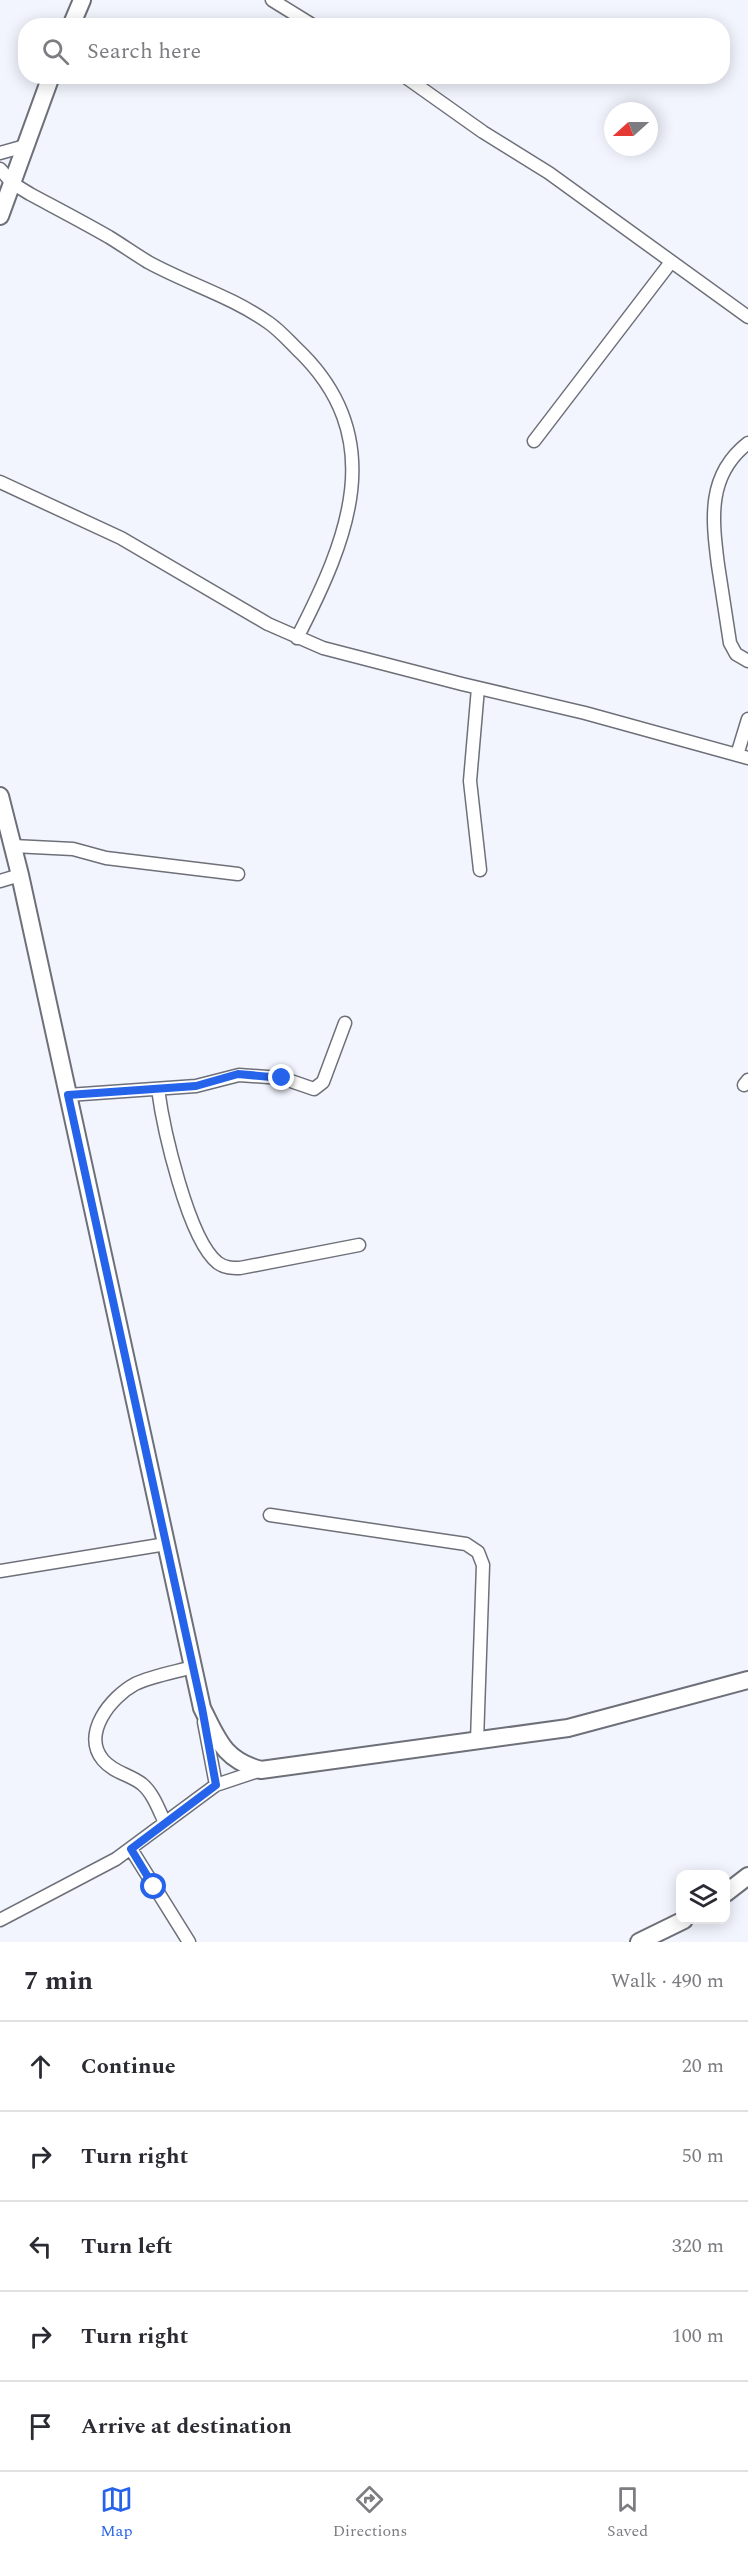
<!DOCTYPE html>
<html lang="en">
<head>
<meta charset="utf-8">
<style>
	:root { --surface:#fff; --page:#f7f7f7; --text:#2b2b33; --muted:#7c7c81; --line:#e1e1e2; --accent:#2563eb }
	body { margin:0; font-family:Spectral,serif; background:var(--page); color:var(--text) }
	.controls { position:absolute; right:18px; bottom:18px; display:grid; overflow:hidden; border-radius:12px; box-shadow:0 3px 15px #0003 }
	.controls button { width:54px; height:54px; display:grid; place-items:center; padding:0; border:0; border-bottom:2px solid var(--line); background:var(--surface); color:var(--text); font:30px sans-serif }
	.compass { position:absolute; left:604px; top:102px; width:54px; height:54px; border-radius:50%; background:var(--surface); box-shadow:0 3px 15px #0003; rotate:249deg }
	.stop { position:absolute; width:18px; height:18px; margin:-14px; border:4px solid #2563eb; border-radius:50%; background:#fff }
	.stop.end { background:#2563eb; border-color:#fff; box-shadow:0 2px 6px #0008 }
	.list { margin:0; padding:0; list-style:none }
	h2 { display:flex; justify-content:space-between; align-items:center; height:78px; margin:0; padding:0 24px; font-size:26px }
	h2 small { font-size:20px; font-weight:400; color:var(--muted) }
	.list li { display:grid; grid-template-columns:39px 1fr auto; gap:18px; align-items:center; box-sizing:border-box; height:90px; padding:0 24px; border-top:2px solid var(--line) }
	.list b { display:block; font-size:22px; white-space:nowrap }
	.list em { font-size:20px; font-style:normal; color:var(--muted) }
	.icon { flex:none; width:33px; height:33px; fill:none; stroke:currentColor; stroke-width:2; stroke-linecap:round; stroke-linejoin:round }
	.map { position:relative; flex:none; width:748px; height:1942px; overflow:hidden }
	.search { position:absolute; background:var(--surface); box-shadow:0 3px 15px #0003; left:18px; right:18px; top:18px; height:66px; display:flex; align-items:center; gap:15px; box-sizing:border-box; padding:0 21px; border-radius:24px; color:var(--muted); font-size:22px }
	.sheet { height:528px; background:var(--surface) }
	nav { display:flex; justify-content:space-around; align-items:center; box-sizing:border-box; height:84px; border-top:2px solid var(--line); background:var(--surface); font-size:16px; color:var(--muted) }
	nav a { display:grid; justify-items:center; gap:3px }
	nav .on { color:var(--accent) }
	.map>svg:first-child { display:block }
</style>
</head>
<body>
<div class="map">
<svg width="748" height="1942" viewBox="0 0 748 1942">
	<rect width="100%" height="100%" fill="#f2f5fe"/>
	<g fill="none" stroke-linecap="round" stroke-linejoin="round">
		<defs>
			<path id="street" d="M272,0L314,26
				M404,76L483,132L549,173L748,317
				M0,153L25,146
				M0,169L12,183L30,194C56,208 83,222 109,237C122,245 135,254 148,262C188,284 231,296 269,323C279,330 287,339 296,348C391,437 348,539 297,638
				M534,441L671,262
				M748,443C707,475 712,518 718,565C722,591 726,617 730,643L736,654L748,661
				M0,482L121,538L268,624L323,648L462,684L585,713L748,758
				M478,688L470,781L480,870
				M737,755L748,719
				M13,846L73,849L106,858L238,874
				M0,881L20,875
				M744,1085L748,1080
				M158,1089C163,1127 188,1240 218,1263C225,1268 232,1268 240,1268L359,1245
				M68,1095L196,1086L239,1075L282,1078L314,1089L323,1082L345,1023
				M270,1515L466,1544L478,1552L483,1565L477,1741
				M0,1571L166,1544
				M204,1722L216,1785
				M165,1823C159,1810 153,1793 142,1784C129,1774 114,1773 103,1760C81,1734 111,1697 135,1684C152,1676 175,1672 193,1667
				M131,1849L189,1942
				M0,1920L116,1859L216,1785L261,1770"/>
			<path id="secondary" d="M71,26L82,0
				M0,216L51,76
				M0,796L20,875L202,1708C218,1740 224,1760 261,1770L568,1728L748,1680
				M726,1893L748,1876
				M639,1942L684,1920"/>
		</defs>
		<use href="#street" stroke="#6d7078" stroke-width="15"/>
		<use href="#secondary" stroke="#6d7078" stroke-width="20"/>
		<use href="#street" stroke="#fff" stroke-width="12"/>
		<use href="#secondary" stroke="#fff" stroke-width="16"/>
	</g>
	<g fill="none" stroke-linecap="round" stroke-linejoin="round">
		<path stroke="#2563eb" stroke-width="8" d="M154,1887L131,1849L216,1785L202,1708L68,1095L196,1086L238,1074L282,1078"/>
	</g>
</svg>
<div class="controls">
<button><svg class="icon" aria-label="layers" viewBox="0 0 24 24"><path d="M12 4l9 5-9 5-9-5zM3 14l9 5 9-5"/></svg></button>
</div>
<svg class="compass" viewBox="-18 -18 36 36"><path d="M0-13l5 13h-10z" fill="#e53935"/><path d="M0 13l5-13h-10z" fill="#7c7c81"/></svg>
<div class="stop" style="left:154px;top:1887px"></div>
<div class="stop end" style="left:282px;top:1078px"></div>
<div class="search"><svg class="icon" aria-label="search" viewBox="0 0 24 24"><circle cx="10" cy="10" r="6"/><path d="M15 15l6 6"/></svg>Search here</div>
</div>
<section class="sheet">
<h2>7 min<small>Walk · 490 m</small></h2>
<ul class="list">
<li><svg class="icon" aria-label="ahead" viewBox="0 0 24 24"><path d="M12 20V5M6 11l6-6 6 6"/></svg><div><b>Continue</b></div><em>20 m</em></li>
<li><svg class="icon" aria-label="right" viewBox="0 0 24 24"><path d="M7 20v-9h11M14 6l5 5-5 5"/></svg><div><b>Turn right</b></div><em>50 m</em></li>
<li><svg class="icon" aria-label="left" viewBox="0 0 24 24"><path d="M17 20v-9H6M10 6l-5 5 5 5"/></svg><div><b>Turn left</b></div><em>320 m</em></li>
<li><svg class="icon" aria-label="right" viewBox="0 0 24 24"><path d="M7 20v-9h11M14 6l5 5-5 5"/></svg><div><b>Turn right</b></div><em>100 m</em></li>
<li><svg class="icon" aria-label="arrive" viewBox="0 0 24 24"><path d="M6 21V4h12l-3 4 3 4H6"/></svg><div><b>Arrive at destination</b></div></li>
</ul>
</section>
<nav>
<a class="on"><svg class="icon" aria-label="map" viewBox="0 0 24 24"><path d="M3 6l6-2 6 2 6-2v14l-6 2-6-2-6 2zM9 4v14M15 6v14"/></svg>Map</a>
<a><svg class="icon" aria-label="directions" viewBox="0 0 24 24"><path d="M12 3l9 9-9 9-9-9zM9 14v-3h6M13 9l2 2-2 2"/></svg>Directions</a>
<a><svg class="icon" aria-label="saved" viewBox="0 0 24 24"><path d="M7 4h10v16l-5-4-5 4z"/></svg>Saved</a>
</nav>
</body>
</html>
